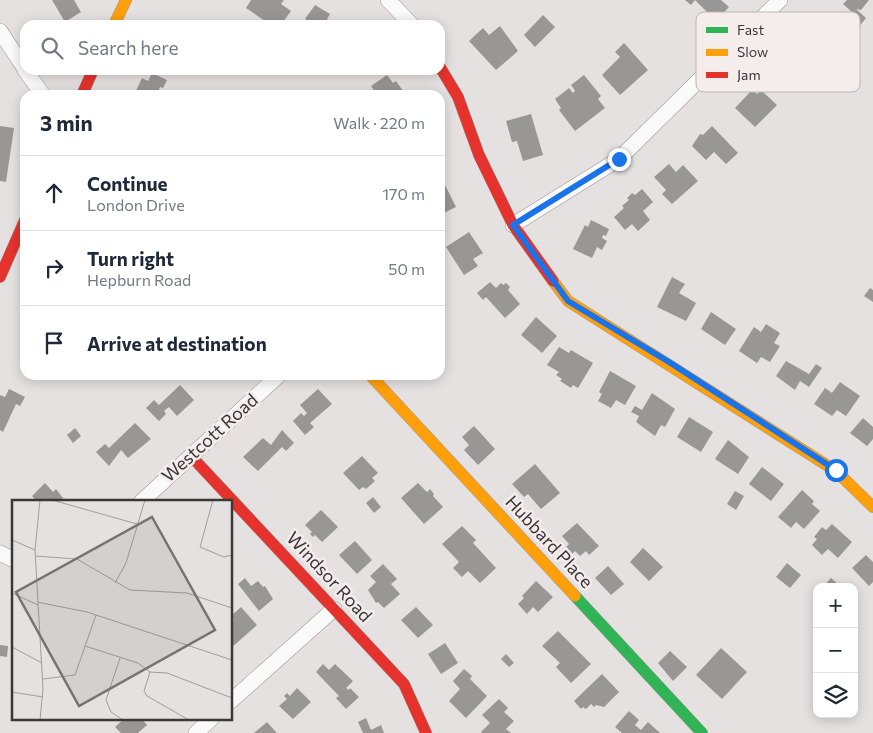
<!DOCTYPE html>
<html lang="en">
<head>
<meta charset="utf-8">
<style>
	:root { --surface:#fff; --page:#f2f2f3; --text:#1f2937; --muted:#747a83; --line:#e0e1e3 }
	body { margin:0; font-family:Commissioner,sans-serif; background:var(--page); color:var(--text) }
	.controls { position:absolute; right:15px; bottom:15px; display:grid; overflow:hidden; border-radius:10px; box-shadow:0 2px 12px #0003 }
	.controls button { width:45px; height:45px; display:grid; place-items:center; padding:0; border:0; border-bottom:1px solid var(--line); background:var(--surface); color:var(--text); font:25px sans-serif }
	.stop { position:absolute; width:15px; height:15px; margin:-11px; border:4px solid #1a73e8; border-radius:50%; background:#fff }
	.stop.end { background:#1a73e8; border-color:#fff; box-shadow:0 1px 5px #0008 }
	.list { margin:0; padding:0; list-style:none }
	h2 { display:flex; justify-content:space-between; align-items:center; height:65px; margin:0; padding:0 20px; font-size:21px }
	h2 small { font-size:16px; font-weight:400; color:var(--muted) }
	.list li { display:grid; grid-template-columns:32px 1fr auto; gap:15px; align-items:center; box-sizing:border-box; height:75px; padding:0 20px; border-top:1px solid var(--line) }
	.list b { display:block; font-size:19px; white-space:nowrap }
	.list p { margin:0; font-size:16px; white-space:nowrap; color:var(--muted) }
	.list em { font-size:16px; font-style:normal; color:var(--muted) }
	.icon { flex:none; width:28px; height:28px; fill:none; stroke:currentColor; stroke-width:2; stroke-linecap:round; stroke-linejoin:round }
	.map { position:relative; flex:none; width:873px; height:733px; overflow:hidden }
	.search { position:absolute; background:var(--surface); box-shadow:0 2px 12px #0003; left:20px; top:20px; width:425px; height:55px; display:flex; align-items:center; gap:12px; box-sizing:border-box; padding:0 18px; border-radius:15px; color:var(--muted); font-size:19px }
	.panel { position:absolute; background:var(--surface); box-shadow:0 2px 12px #0003; left:20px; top:90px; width:425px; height:290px; border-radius:15px }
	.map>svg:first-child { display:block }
</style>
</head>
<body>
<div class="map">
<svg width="873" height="733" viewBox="0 0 873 733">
	<rect width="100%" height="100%" fill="#e5e1e1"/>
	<path fill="#999696" d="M52,0H74L81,12L65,22Z
		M251,0H284L281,4L291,11L281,25H266L268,23L246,8Z
		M685,0H721L729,7L716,21L695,0L691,5Z
		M847,0H869L861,10L856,9L866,18L858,28L846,18L852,12L843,4Z
		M315,5L330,14L327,19L336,25H314L305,19Z
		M543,15L555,27L535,47L524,35Z
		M500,26L518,51L496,70L469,41L483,28L489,35Z
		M624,43L648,70L620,95L602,75L620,57L615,52Z
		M152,73L167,80L163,88L160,87L157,95H134L142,78L148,81Z
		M387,75L393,83L396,81L406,95H371L375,92L371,86Z
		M584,75L601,96L598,99L605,108L575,131L559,110L561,108L555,99L569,88L573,93L575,91L571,85Z
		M752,90L757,94L761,90L777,105L755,127L735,108Z
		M531,114L543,155L523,161L517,141L512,142L506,121Z
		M0,126L14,128L6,182L0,181Z
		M712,126L738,153L726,164L714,152L706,160L692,146L700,134L703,135Z
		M669,164L676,172L683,165L698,181L672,204L662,194L666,190L654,177Z
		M440,175L456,207L440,215Z
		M642,189L653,202L643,211L650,220L638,231L632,224L625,230L614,217L624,208L622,206L629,200L627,198L632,193L635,195Z
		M591,220L609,229L606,236L603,235L602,238L607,241L602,250L597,247L592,258L573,249L585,225L588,227Z
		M469,232L483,253L473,259L478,266L464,275L446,247Z
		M672,277L685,284L679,293L696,303L686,321L657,307Z
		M490,282L496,288L501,283L503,285L506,283L510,287L508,290L520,304L505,318L486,297L483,300L477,293Z
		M870,288L873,290V302L864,296Z
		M711,312L736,329L725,345L701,329Z
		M536,317L557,336L542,353L521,335Z
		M766,324L780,333L774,343L780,346L770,362L761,357L757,363L739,351L754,327L761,332Z
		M559,347L569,353L571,350L593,363L578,388L573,385L571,388L560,381L562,379L556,375L559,372L547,365Z
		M786,361L809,374L816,364L822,368L809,387L800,381L795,390L776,376Z
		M610,371L636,386L625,405L616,400L611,408L598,401L602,394L599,392Z
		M840,382L860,396L846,416L837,410L832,416L814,404L825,388L832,393Z
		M180,385L194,400L177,416L169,407L164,411L166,414L159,421L146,408L154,400L159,405Z
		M9,389L25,397L20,406L16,404L3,432L0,430V395L5,397Z
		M318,389L332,404L310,423L314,427L305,435L293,421L301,413L304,416L307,413L300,405Z
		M652,393L675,409L665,427L661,425L655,436L636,422L639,416L631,412L635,406L642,410Z
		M689,417L713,432L701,452L677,437Z
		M863,418L873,427V439L867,446L850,433Z
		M135,423L151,439L128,458L121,450L109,466L96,452L105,444L109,448Z
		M474,426L495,449L478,465L464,450L469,445L462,437Z
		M75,428L81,436L73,443L67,435Z
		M282,430L294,443L286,451L282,447L258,471L243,457L263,438L271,445Z
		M728,440L749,457L738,474L715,459Z
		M362,456L378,473L372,478L375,481L366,489L363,487L359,490L343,473Z
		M535,464L560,493L541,509L528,494L524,497L512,484Z
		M762,467L784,484L771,501L749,484Z
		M45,483L53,492L56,489L63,498L59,502H37L32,496Z
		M418,483L427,492L430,489L434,494L433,496L443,507L424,524L401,498Z
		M802,490L814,501L812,504L820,511L804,529L796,522L791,528L778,517Z
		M735,491L744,496L736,510L727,504Z
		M373,497L381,507L374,513L366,503Z
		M321,510L338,527L322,542L315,535L313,537L310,534L312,532L305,525Z
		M577,523L599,546L589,555L586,551L580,556L575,551L572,554L566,547L569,544L562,536Z
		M832,524L852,542L838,558L828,549L822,555L812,545L817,539L814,537L822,527L826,530Z
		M462,526L476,540L473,543L496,568L480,583L468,571L462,577L453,568L459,562L442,544Z
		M355,541L372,560L357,574L339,555Z
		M643,548L663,567L649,581L630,562Z
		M866,555L873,562V582L869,586L852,568Z
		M787,563L801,575L790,588L776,577Z
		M383,564L397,579L391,584L400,594L384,608L378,602L376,603L368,590L376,582L370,576Z
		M608,566L624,584L611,595L595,578Z
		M245,578L251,586L258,581L263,587L265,586L273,599L259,611L238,584Z
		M831,578L841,587H823Z
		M536,581L553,597L538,612L533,607L527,614L518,604L524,598L522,596Z
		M241,607L257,625L231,648V622L234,620L231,616Z
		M416,607L433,625L418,638L401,620Z
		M558,631L591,664L571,683L556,667L560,663L542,646Z
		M445,643L458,663L441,674L428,654Z
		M0,645L8,646L7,657L0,656Z
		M721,648L747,672L722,699L696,675Z
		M670,651L687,667L673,681L658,663Z
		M506,654L514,663L509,667L501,659Z
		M323,664L329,670L335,664L353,681L346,688L349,690L350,688L359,697L346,709L336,698L339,696L316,672Z
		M464,669L472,676L470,679L487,696L466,718L449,701L460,689L453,681Z
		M602,674L619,692L604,707L596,705L594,707L591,704L586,709L583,707L581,709L574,701Z
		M297,688L311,702L293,719L279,706L287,699L284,696L287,693L290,696Z
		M499,699L508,708L504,712L514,721L506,729L511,733H482L481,732L490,723L482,715Z
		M629,711L639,720L635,725L641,730L648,722L660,733H622L615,727Z
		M366,718L371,730L381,725L384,733H363L358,722Z
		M124,719H142L147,725L138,733H121L115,727Z
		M267,722L277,733H254Z"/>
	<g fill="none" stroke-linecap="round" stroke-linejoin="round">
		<defs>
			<path id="street" d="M388,0L412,25
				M0,31L25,69
				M25,70L43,95
				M513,225L619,159L780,0
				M141,502L279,375
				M0,553L14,560
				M231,701L334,609
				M196,733L211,719"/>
			<path id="fast" d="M575,596L702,733"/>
			<path id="slow" d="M114,25L126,0
				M553,281L568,301L836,471L873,507
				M370,375L575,596"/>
			<path id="jam" d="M440,67L458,97L479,155L513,225L553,281
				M82,95L93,70
				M0,277L25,220
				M191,456L404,684L426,733"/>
		</defs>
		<use href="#street" stroke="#9c9898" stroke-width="16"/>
		<use href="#fast" stroke="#9c9898" stroke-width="12"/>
		<use href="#slow" stroke="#9c9898" stroke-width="12"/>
		<use href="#jam" stroke="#9c9898" stroke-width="12"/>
		<use href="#street" stroke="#fbfafa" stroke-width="15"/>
		<use href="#fast" stroke="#30b455" stroke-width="11"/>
		<use href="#slow" stroke="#ff9f0a" stroke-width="11"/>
		<use href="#jam" stroke="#e5322d" stroke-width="11"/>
	</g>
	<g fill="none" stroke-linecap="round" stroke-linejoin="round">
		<path stroke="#1a73e8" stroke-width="6" d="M619,159L513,225L568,301L669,362L836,470"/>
	</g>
	<g text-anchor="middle" stroke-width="5" stroke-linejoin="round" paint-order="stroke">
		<g font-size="18" fill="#3b3837" stroke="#f4edec">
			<text transform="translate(210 438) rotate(-42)" y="6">Westcott Road</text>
			<text transform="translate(549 542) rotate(47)" y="6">Hubbard Place</text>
			<text transform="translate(329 577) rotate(47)" y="6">Windsor Road</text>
		</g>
	</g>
	<g transform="translate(12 500)">
		<rect width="220" height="220" fill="#e5e1e1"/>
		<path fill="none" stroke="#a19d9d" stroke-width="1" d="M40,0L125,24M201,0L188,47L212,57L220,55M0,40L23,50M23,56L65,59L118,90L175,93L220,108M103,83L114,63L133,0M0,93L26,105M25,102L75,112L220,160M73,146L126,163L138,172L155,173L220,198M0,147L30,163M108,158L94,200L99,212L111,220M138,172L132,191L135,196L177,220M31,179L63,175L84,115M0,192L31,197M28,220L31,189L23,50L28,0"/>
		<path fill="#767372" fill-opacity="0.15" stroke="#767372" stroke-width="2.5" d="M140,17L203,130L67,206L4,92Z"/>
		<rect width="220" height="220" fill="none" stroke="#3b3837" stroke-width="2.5"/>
	</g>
	<rect x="696" y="12" width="164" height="80" rx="8" fill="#f4edec" stroke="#bcb7b6" stroke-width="1"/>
	<rect x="706" y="27" width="22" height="6" fill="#30b455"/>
	<rect x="706" y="49" width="22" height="7" fill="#ff9f0a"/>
	<rect x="706" y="72" width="22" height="6" fill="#e5322d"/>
	<g font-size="14" fill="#3b3837">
		<text x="737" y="35">Fast</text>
		<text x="737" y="57">Slow</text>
		<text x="737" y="80">Jam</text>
	</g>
</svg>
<div class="controls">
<button>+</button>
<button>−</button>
<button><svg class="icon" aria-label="layers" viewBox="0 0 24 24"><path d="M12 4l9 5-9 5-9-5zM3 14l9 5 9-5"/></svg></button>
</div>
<div class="stop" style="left:836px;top:470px"></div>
<div class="stop end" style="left:619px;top:159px"></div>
<div class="search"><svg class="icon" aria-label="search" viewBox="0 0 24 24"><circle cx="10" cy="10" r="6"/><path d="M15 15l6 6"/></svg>Search here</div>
<section class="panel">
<h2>3 min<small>Walk · 220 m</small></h2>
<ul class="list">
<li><svg class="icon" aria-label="ahead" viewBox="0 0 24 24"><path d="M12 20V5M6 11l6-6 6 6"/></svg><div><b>Continue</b><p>London Drive</p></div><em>170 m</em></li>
<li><svg class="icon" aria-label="right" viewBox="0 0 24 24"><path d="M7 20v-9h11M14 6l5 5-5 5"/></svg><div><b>Turn right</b><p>Hepburn Road</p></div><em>50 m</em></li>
<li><svg class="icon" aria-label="arrive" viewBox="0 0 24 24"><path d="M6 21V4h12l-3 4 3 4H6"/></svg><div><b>Arrive at destination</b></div></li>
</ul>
</section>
</div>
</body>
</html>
